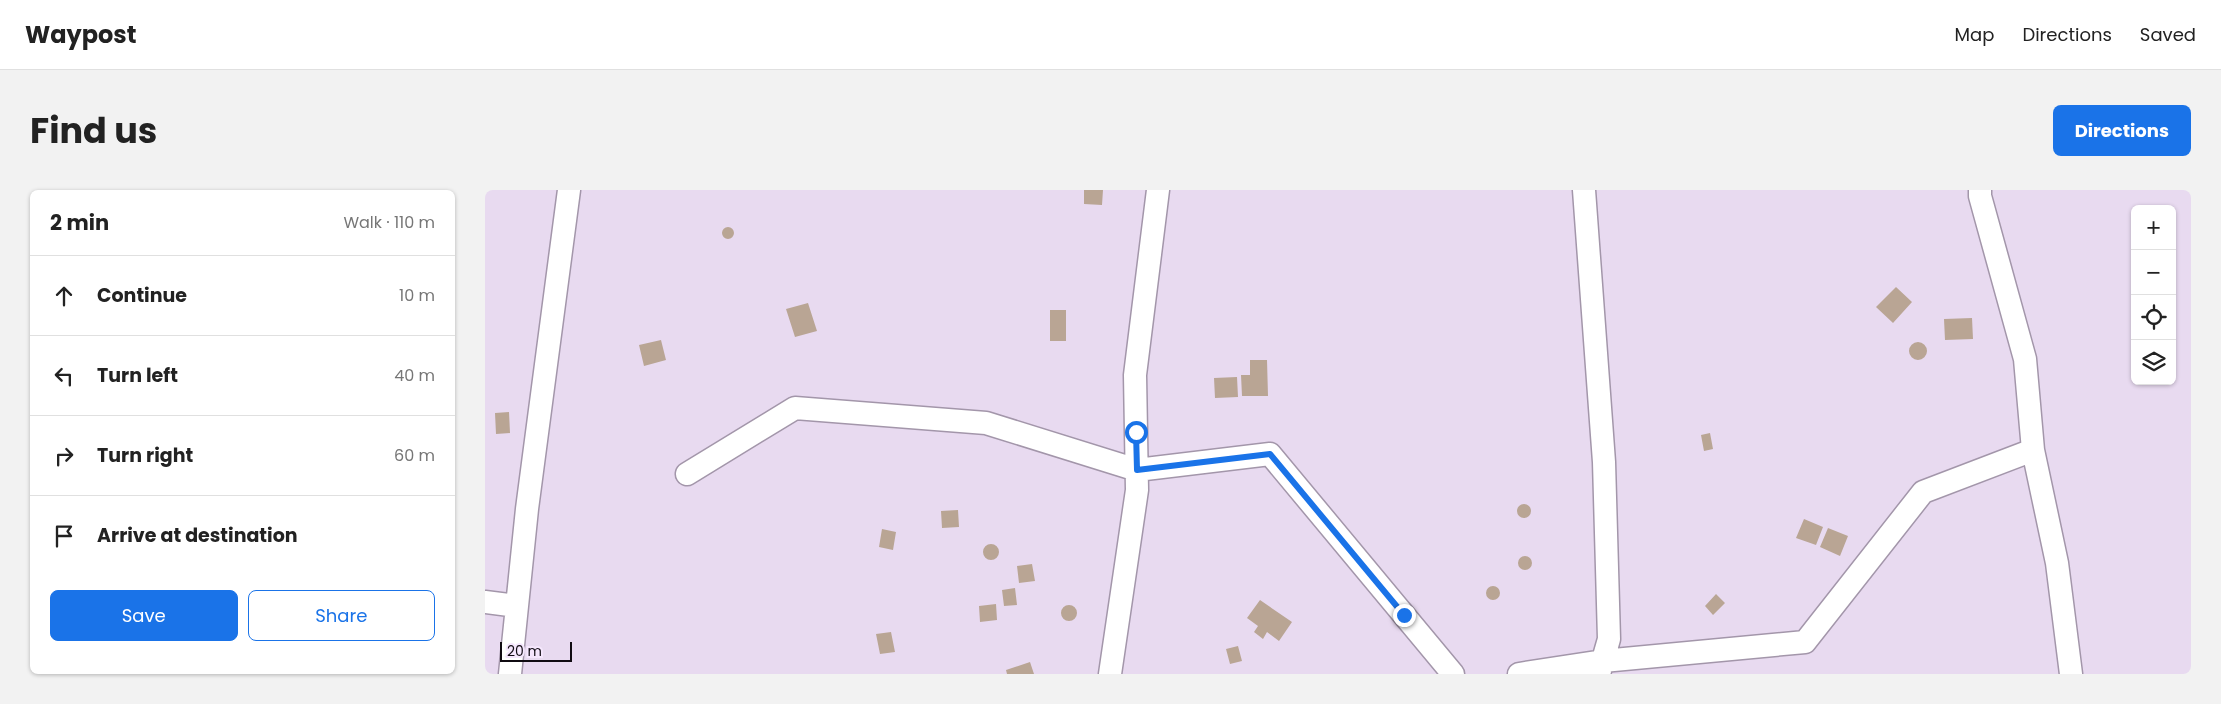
<!DOCTYPE html>
<html lang="en">
<head>
<meta charset="utf-8">
<style>
	:root { --surface:#fff; --page:#f2f2f2; --text:#222; --muted:#767676; --line:#e0e0e0; --accent:#1a73e8 }
	body { margin:0; font-family:Poppins,sans-serif; background:var(--page); color:var(--text) }
	.controls { position:absolute; right:15px; top:15px; display:grid; overflow:hidden; border-radius:8px; box-shadow:0 1px 4px #0004 }
	.controls button { width:45px; height:45px; display:grid; place-items:center; padding:0; border:0; border-bottom:1px solid var(--line); background:var(--surface); color:var(--text); font:25px sans-serif }
	.scale { position:absolute; left:15px; bottom:12px; width:72px; box-sizing:border-box; padding-left:5px; border:2px solid #100b12; border-top:0; font-size:14px; line-height:18px; white-space:nowrap; color:#100b12; -webkit-text-stroke:4px #f5e7fd; paint-order:stroke }
	.stop { position:absolute; width:15px; height:15px; margin:-11px; border:4px solid #1a73e8; border-radius:50%; background:#fff }
	.stop.end { background:#1a73e8; border-color:#fff; box-shadow:0 1px 5px #0008 }
	.list { margin:0; padding:0; list-style:none }
	h2 { display:flex; justify-content:space-between; align-items:center; height:65px; margin:0; padding:0 20px; font-size:21px }
	h2 small { font-size:16px; font-weight:400; color:var(--muted) }
	.list li { display:grid; grid-template-columns:32px 1fr auto; gap:15px; align-items:center; box-sizing:border-box; height:80px; padding:0 20px; border-top:1px solid var(--line) }
	.list b { display:block; font-size:19px; white-space:nowrap }
	.list em { font-size:16px; font-style:normal; color:var(--muted) }
	.actions { display:flex; gap:10px; padding:15px 20px }
	.actions a { flex:1; padding:11px 0; border:1px solid var(--accent); border-radius:8px; text-align:center; font-size:18px; color:var(--accent) }
	.actions .main { background:var(--accent); color:#fff }
	.icon { flex:none; width:28px; height:28px; fill:none; stroke:currentColor; stroke-width:2; stroke-linecap:round; stroke-linejoin:round }
	.map { position:relative; flex:none; width:1706px; height:484px; overflow:hidden; border-radius:8px }
	header { display:flex; align-items:center; gap:30px; box-sizing:border-box; height:70px; padding:0 25px; background:var(--surface); border-bottom:1px solid var(--line) }
	header strong { font-size:24px }
	nav { display:flex; gap:28px; margin-inline-start:auto; font-size:18px }
	.intro { display:flex; align-items:center; justify-content:space-between; box-sizing:border-box; height:120px; padding:0 30px }
	h1 { margin:0; font-size:35px }
	.button { padding:12px 22px; border-radius:8px; background:var(--accent); color:#fff; font-size:18px; font-weight:700 }
	main { display:flex; gap:30px; padding:0 30px }
	aside { flex:1; background:var(--surface); border-radius:8px; box-shadow:0 1px 4px #0004 }
	.map>svg:first-child { display:block }
</style>
</head>
<body>
<header>
<strong>Waypost</strong>
<nav><a>Map</a><a>Directions</a><a>Saved</a></nav>
</header>
<div class="intro"><h1>Find us</h1><a class="button">Directions</a></div>
<main>
<aside>
<h2>2 min<small>Walk · 110 m</small></h2>
<ul class="list">
<li><svg class="icon" aria-label="ahead" viewBox="0 0 24 24"><path d="M12 20V5M6 11l6-6 6 6"/></svg><div><b>Continue</b></div><em>10 m</em></li>
<li><svg class="icon" aria-label="left" viewBox="0 0 24 24"><path d="M17 20v-9H6M10 6l-5 5 5 5"/></svg><div><b>Turn left</b></div><em>40 m</em></li>
<li><svg class="icon" aria-label="right" viewBox="0 0 24 24"><path d="M7 20v-9h11M14 6l5 5-5 5"/></svg><div><b>Turn right</b></div><em>60 m</em></li>
<li><svg class="icon" aria-label="arrive" viewBox="0 0 24 24"><path d="M6 21V4h12l-3 4 3 4H6"/></svg><div><b>Arrive at destination</b></div></li>
</ul>
<div class="actions"><a class="main">Save</a><a>Share</a></div>
</aside>
<div class="map">
<svg width="1706" height="484" viewBox="0 0 1706 484">
	<rect width="100%" height="100%" fill="#e8daf0"/>
	<path fill="#b9a594" d="M599,0H618L617,15L599,14Z
		M237 43a6 6 0 1 1 12 0a6 6 0 1 1-12 0Z
		M1411,97L1427,112L1408,133L1391,117Z
		M323,113L332,141L310,147L301,119Z
		M565,120H581V151H565Z
		M1487,128L1488,149L1460,150L1459,129Z
		M176,150L181,170L159,176L154,155Z
		M1424 161a9 9 0 1 1 18 0a9 9 0 1 1-18 0Z
		M765,170H782L783,206H757L756,185H765Z
		M752,187L753,207L730,208L729,188Z
		M24,222L25,243L11,244L10,223Z
		M1225,243L1228,259L1219,261L1216,245Z
		M1032 321a7 7 0 1 1 14 0a7 7 0 1 1-14 0Z
		M473,320L474,337L457,338L456,321Z
		M1319,329L1338,337L1331,355L1311,348Z
		M1343,338L1363,346L1355,366L1335,357Z
		M397,339L411,342L408,360L394,357Z
		M498 362a8 8 0 1 1 16 0a8 8 0 1 1-16 0Z
		M1033 373a7 7 0 1 1 14 0a7 7 0 1 1-14 0Z
		M547,374L550,391L534,393L532,376Z
		M1001 403a7 7 0 1 1 14 0a7 7 0 1 1-14 0Z
		M530,398L532,415L519,416L517,400Z
		M1231,404L1240,413L1228,425L1220,416Z
		M775,410L807,432L794,451L782,442L778,449L769,442L773,436L762,428Z
		M511,414L512,430L495,432L494,416Z
		M576 423a8 8 0 1 1 16 0a8 8 0 1 1-16 0Z
		M406,442L410,462L395,464L391,444Z
		M753,456L757,471L745,474L741,459Z
		M545,472L549,484H522L521,480Z"/>
	<g fill="none" stroke-linecap="round" stroke-linejoin="round">
		<defs>
			<path id="street" d="M1099,0L1119,272L1124,449L1114,484
				M1495,0V6L1540,169L1548,260L1572,373L1586,484
				M202,284L310,218L501,233L652,280L785,264L968,484
				M0,412L32,416
				M25,484L42,319L84,0
				M625,484L652,300L650,185L673,0
				M1034,484L1118,471L1320,452L1438,302L1548,260"/>
		</defs>
		<use href="#street" stroke="#a396aa" stroke-width="25"/>
		<use href="#street" stroke="#fff" stroke-width="22"/>
	</g>
	<g fill="none" stroke-linecap="round" stroke-linejoin="round">
		<path stroke="#1a73e8" stroke-width="6" d="M651,242L652,280L785,264L919,425"/>
	</g>
</svg>
<div class="controls">
<button>+</button>
<button>−</button>
<button><svg class="icon" aria-label="locate" viewBox="0 0 24 24"><circle cx="12" cy="12" r="6"/><path d="M12 2v4M12 18v4M2 12h4M18 12h4"/></svg></button>
<button><svg class="icon" aria-label="layers" viewBox="0 0 24 24"><path d="M12 4l9 5-9 5-9-5zM3 14l9 5 9-5"/></svg></button>
</div>
<div class="scale">20 m</div>
<div class="stop" style="left:651px;top:242px"></div>
<div class="stop end" style="left:919px;top:425px"></div>
</div>
</main>
</body>
</html>
